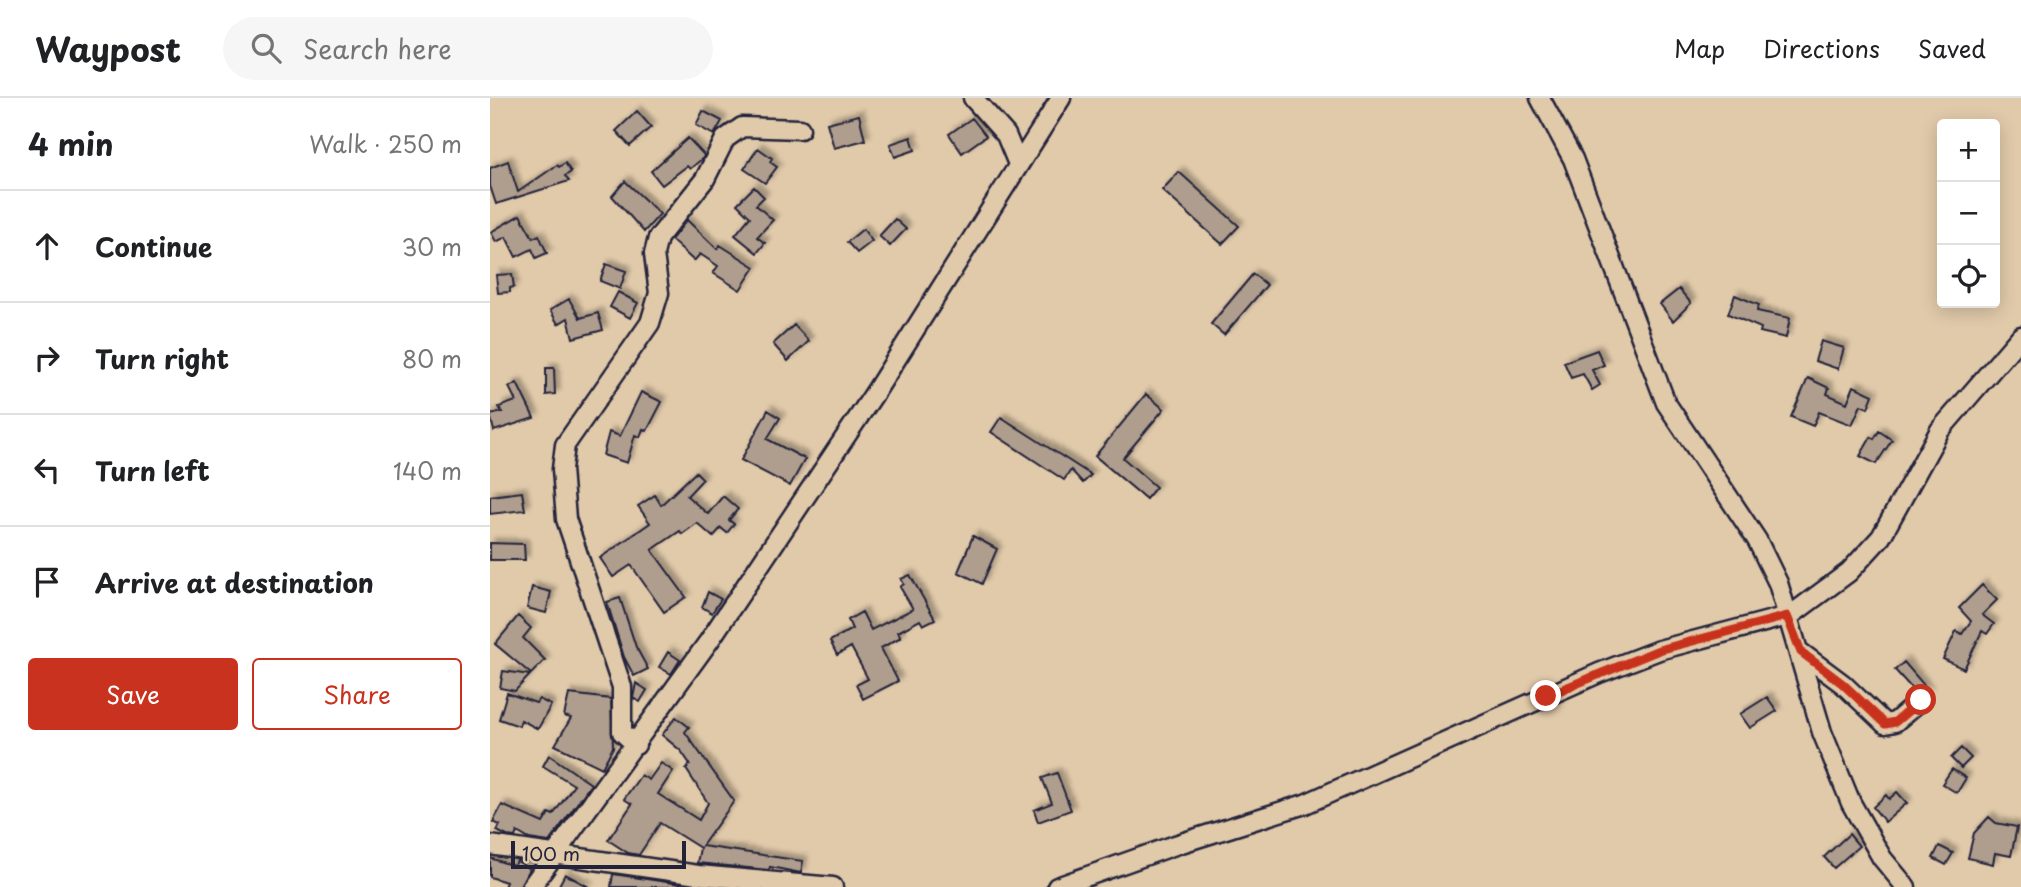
<!DOCTYPE html>
<html lang="en">
<head>
<meta charset="utf-8">
<style>
	:root { --surface:#fff; --page:#f6f6f6; --text:#202124; --muted:#757577; --line:#e0e0e0; --accent:#c8321e }
	body { margin:0; font-family:"Playpen Sans",sans-serif; background:var(--page); color:var(--text) }
	.controls { position:absolute; right:21px; top:21px; display:grid; overflow:hidden; border-radius:7px; box-shadow:0 4px 18px #0003 }
	.controls button { width:63px; height:63px; display:grid; place-items:center; padding:0; border:0; border-bottom:2px solid var(--line); background:var(--surface); color:var(--text); font:35px sans-serif }
	.scale { position:absolute; left:21px; bottom:18px; width:175px; box-sizing:border-box; padding-left:7px; border:4px solid #22223b; border-top:0; font-size:19px; line-height:24px; white-space:nowrap; color:#22223b; -webkit-text-stroke:5px #e1caaa; paint-order:stroke }
	.stop { position:absolute; width:21px; height:21px; margin:-16px; border:5px solid #c8321e; border-radius:50%; background:#fff }
	.stop.end { background:#c8321e; border-color:#fff; box-shadow:0 2px 7px #0008 }
	.list { margin:0; padding:0; list-style:none }
	h2 { display:flex; justify-content:space-between; align-items:center; height:91px; margin:0; padding:0 28px; font-size:30px }
	h2 small { font-size:23px; font-weight:400; color:var(--muted) }
	.list li { display:grid; grid-template-columns:46px 1fr auto; gap:21px; align-items:center; box-sizing:border-box; height:112px; padding:0 28px; border-top:2px solid var(--line) }
	.list b { display:block; font-size:26px; white-space:nowrap }
	.list em { font-size:23px; font-style:normal; color:var(--muted) }
	.actions { display:flex; gap:14px; padding:21px 28px }
	.actions a { flex:1; padding:16px 0; border:2px solid var(--accent); border-radius:7px; text-align:center; font-size:24px; color:var(--accent) }
	.actions .main { background:var(--accent); color:#fff }
	.icon { flex:none; width:38px; height:38px; fill:none; stroke:currentColor; stroke-width:2; stroke-linecap:round; stroke-linejoin:round }
	.map { position:relative; flex:none; width:1531px; height:789px; overflow:hidden }
	header { display:flex; align-items:center; gap:42px; box-sizing:border-box; height:98px; padding:0 35px; background:var(--surface); border-bottom:2px solid var(--line) }
	header strong { font-size:33px }
	nav { display:flex; gap:38px; margin-inline-start:auto; font-size:24px }
	.search { width:490px; height:63px; background:var(--page); display:flex; align-items:center; gap:18px; box-sizing:border-box; padding:0 24px; border-radius:38px; color:var(--muted); font-size:26px }
	main { display:flex }
	aside { flex:1; background:var(--surface) }
	.map>svg:first-child { display:block }
</style>
</head>
<body>
<header>
<strong>Waypost</strong>
<div class="search"><svg class="icon" aria-label="search" viewBox="0 0 24 24"><circle cx="10" cy="10" r="6"/><path d="M15 15l6 6"/></svg>Search here</div>
<nav><a>Map</a><a>Directions</a><a>Saved</a></nav>
</header>
<main>
<aside>
<h2>4 min<small>Walk · 250 m</small></h2>
<ul class="list">
<li><svg class="icon" aria-label="ahead" viewBox="0 0 24 24"><path d="M12 20V5M6 11l6-6 6 6"/></svg><div><b>Continue</b></div><em>30 m</em></li>
<li><svg class="icon" aria-label="right" viewBox="0 0 24 24"><path d="M7 20v-9h11M14 6l5 5-5 5"/></svg><div><b>Turn right</b></div><em>80 m</em></li>
<li><svg class="icon" aria-label="left" viewBox="0 0 24 24"><path d="M17 20v-9H6M10 6l-5 5 5 5"/></svg><div><b>Turn left</b></div><em>140 m</em></li>
<li><svg class="icon" aria-label="arrive" viewBox="0 0 24 24"><path d="M6 21V4h12l-3 4 3 4H6"/></svg><div><b>Arrive at destination</b></div></li>
</ul>
<div class="actions"><a class="main">Save</a><a>Share</a></div>
</aside>
<div class="map">
<svg width="1531" height="789" viewBox="0 0 1531 789">
	<defs>
		<filter id="shadow"><feDropShadow dx="4.5" dy="-4.5" stdDeviation="2" flood-color="#0004"/></filter>
	</defs>
	<rect width="100%" height="100%" fill="#e1caaa"/>
	<filter id="ink" filterUnits="userSpaceOnUse"><feTurbulence type="fractalNoise" baseFrequency=".0143" numOctaves="2"/><feDisplacementMap in="SourceGraphic" scale="14" xChannelSelector="R" yChannelSelector="G"/><feConvolveMatrix kernelMatrix="1 2 1 2 8 2 1 2 1" color-interpolation-filters="sRGB"/></filter>
	<g filter="url(#ink)">
		<path fill="#af9d8d" stroke="#22223b" stroke-width="2" filter="url(#shadow)" d="M147,13L161,29L140,48L126,33Z
			M213,13L232,23L224,37L206,27Z
			M369,17L375,42L344,50L337,25Z
			M482,20L496,38L472,55L459,36Z
			M421,39L425,52L405,59L400,46Z
			M198,40L214,57L213,60L200,71L197,68L172,87L161,73Z
			M268,50L282,60L280,64L287,69L275,85L254,71Z
			M18,63L28,94L67,67L69,69L75,65L81,74L75,78L79,83L6,106L0,88V70Z
			M689,74L749,128L732,146L672,92Z
			M135,83L170,116L154,134L122,98Z
			M264,89L274,99L266,107L283,122L267,139L275,145L267,155L245,137L260,119L247,106Z
			M30,117L43,140L49,137L57,155L46,160L42,151L26,159L16,139L6,144L1,134Z
			M405,121L416,131L400,148L389,138Z
			M197,122L227,151L230,147L265,169L250,192L223,175L228,168L210,156L204,163L181,142Z
			M373,131L382,143L367,155L357,144Z
			M116,166L136,173L130,191L110,183Z
			M22,176L24,189L20,190V194L8,195L6,177Z
			M763,176L777,187L734,237L721,226Z
			M1189,191L1201,205L1183,223L1170,206Z
			M128,194L148,205L140,220L120,209Z
			M1245,197L1269,207L1267,213L1300,220L1296,240L1270,234L1271,230L1238,216Z
			M79,201L90,220L108,215L113,232L83,240L78,220L68,226L60,212Z
			M304,227L319,243L298,263L283,246Z
			M1331,243L1354,250L1348,271L1325,263Z
			M1107,252L1114,267L1102,272L1110,287L1102,292L1093,276L1081,280L1074,264Z
			M56,270H64L65,296L56,297Z
			M1318,280L1339,290L1337,296L1357,305L1364,288L1383,297L1378,310L1371,307L1362,327L1329,314L1323,328L1301,319Z
			M27,285L44,320L4,333L0,317L12,314L9,309L26,303L19,289Z
			M151,294L172,304L157,333L153,331L150,339L145,337L137,365L113,357L119,334L130,338Z
			M656,296L674,311L633,360L666,389L656,401L605,358Z
			M278,312L290,320L277,341L315,361L300,388L251,362Z
			M511,319L584,366L601,377L593,385L581,372L574,382L501,334Z
			M1389,333L1402,342L1386,366L1370,358L1381,339L1384,341Z
			M206,374L213,381L197,398L218,416L233,398L248,411L239,422L244,426L237,435L231,430L223,439L207,425L192,436L190,433L162,452L196,499L174,514L141,467L123,479L110,460L160,425L148,408L165,397L171,407Z
			M32,394L35,412L0,416V398Z
			M483,438L507,451L492,486L468,474Z
			M0,445L34,446L35,462H0Z
			M420,477L445,521L433,527L430,522L408,534L411,539L391,550L408,583L373,601L366,587L378,581L361,549L347,557L340,543L362,531L358,522L372,514L381,532L423,511L410,489L414,486L411,481Z
			M1492,487L1507,502L1492,517L1504,526L1497,536L1492,533L1474,571L1453,561L1466,533L1472,536L1481,523L1469,510Z
			M42,489L61,494L56,515L37,510Z
			M218,494L231,501L222,515L212,509Z
			M130,500L146,549L158,571L144,578L134,559L117,504Z
			M28,518L41,530L33,540L55,562L41,576L5,546Z
			M178,554L190,562L181,576L169,569Z
			M1414,564L1433,586L1438,593L1430,591L1424,593L1405,572Z
			M13,573L40,577L25,593L10,590Z
			M146,585L157,592L150,604L143,600Z
			M17,595L46,605L49,601L61,607L48,631L31,622L29,628L9,621Z
			M79,596L121,601L123,649L112,670L65,647L81,620L74,618Z
			M1277,599L1287,613L1260,630L1250,616Z
			M186,619L199,629L195,634L244,703L212,748L313,763L311,775L280,769L279,772L207,765L210,750L170,725L149,757L138,755L118,742L142,706L134,701L151,677L159,682L171,665L183,673L168,696L209,722L218,705L196,671L200,666L191,653L172,637Z
			M1471,650L1481,660L1471,670L1461,660Z
			M59,657L101,686L91,700L59,744L39,741L27,734L25,739L17,738L7,733L10,727L3,724L12,707L53,725L59,715L63,717L84,687L53,668Z
			M1462,671L1476,680L1467,695L1452,686Z
			M567,675L581,712L548,724L544,712L562,705L552,680Z
			M1407,694L1417,705L1395,724L1383,709L1396,697L1399,701Z
			M1499,719L1506,725L1527,729L1521,758L1505,755L1503,766L1478,760L1484,735Z
			M1359,736L1369,748L1344,770L1334,759Z
			M1449,748L1463,755L1456,767L1443,760Z
			M0,760L24,768L27,763L40,771L30,789H14L16,784L0,779Z
			M75,776L99,789H68Z
			M123,776L190,786V789H121Z"/>
		<g fill="none" stroke-linecap="round" stroke-linejoin="round">
			<defs>
				<path id="minor" d="M483,0L516,37L528,66
					M1050,0L1083,61L1176,305L1267,442L1288,485L1332,634L1361,705L1392,760L1416,789
					M1310,554L1353,586L1395,626L1405,624L1431,602
					M146,647L132,634V589L76,421L72,371L75,347L160,225L169,195L164,156L168,140L215,81L235,41L252,29L310,31
					M0,747L208,777L343,789
					M41,789L219,543L386,293L571,0
					M567,789L685,747L815,706L1109,575L1169,552L1301,517L1359,474L1391,439L1450,332L1531,238"/>
			</defs>
			<use href="#minor" stroke="#22223b" stroke-width="23"/>
			<use href="#minor" stroke="#e1caaa" stroke-width="18"/>
		</g>
	</g>
	<g fill="none" stroke-linecap="round" stroke-linejoin="round" filter="url(#ink)">
		<path stroke="#c8321e" stroke-width="9" d="M1056,598L1169,552L1297,518L1311,554L1353,586L1395,626L1405,624L1431,602"/>
	</g>
</svg>
<div class="controls">
<button>+</button>
<button>−</button>
<button><svg class="icon" aria-label="locate" viewBox="0 0 24 24"><circle cx="12" cy="12" r="6"/><path d="M12 2v4M12 18v4M2 12h4M18 12h4"/></svg></button>
</div>
<div class="scale">100 m</div>
<div class="stop" style="left:1431px;top:602px"></div>
<div class="stop end" style="left:1056px;top:598px"></div>
</div>
</main>
</body>
</html>
